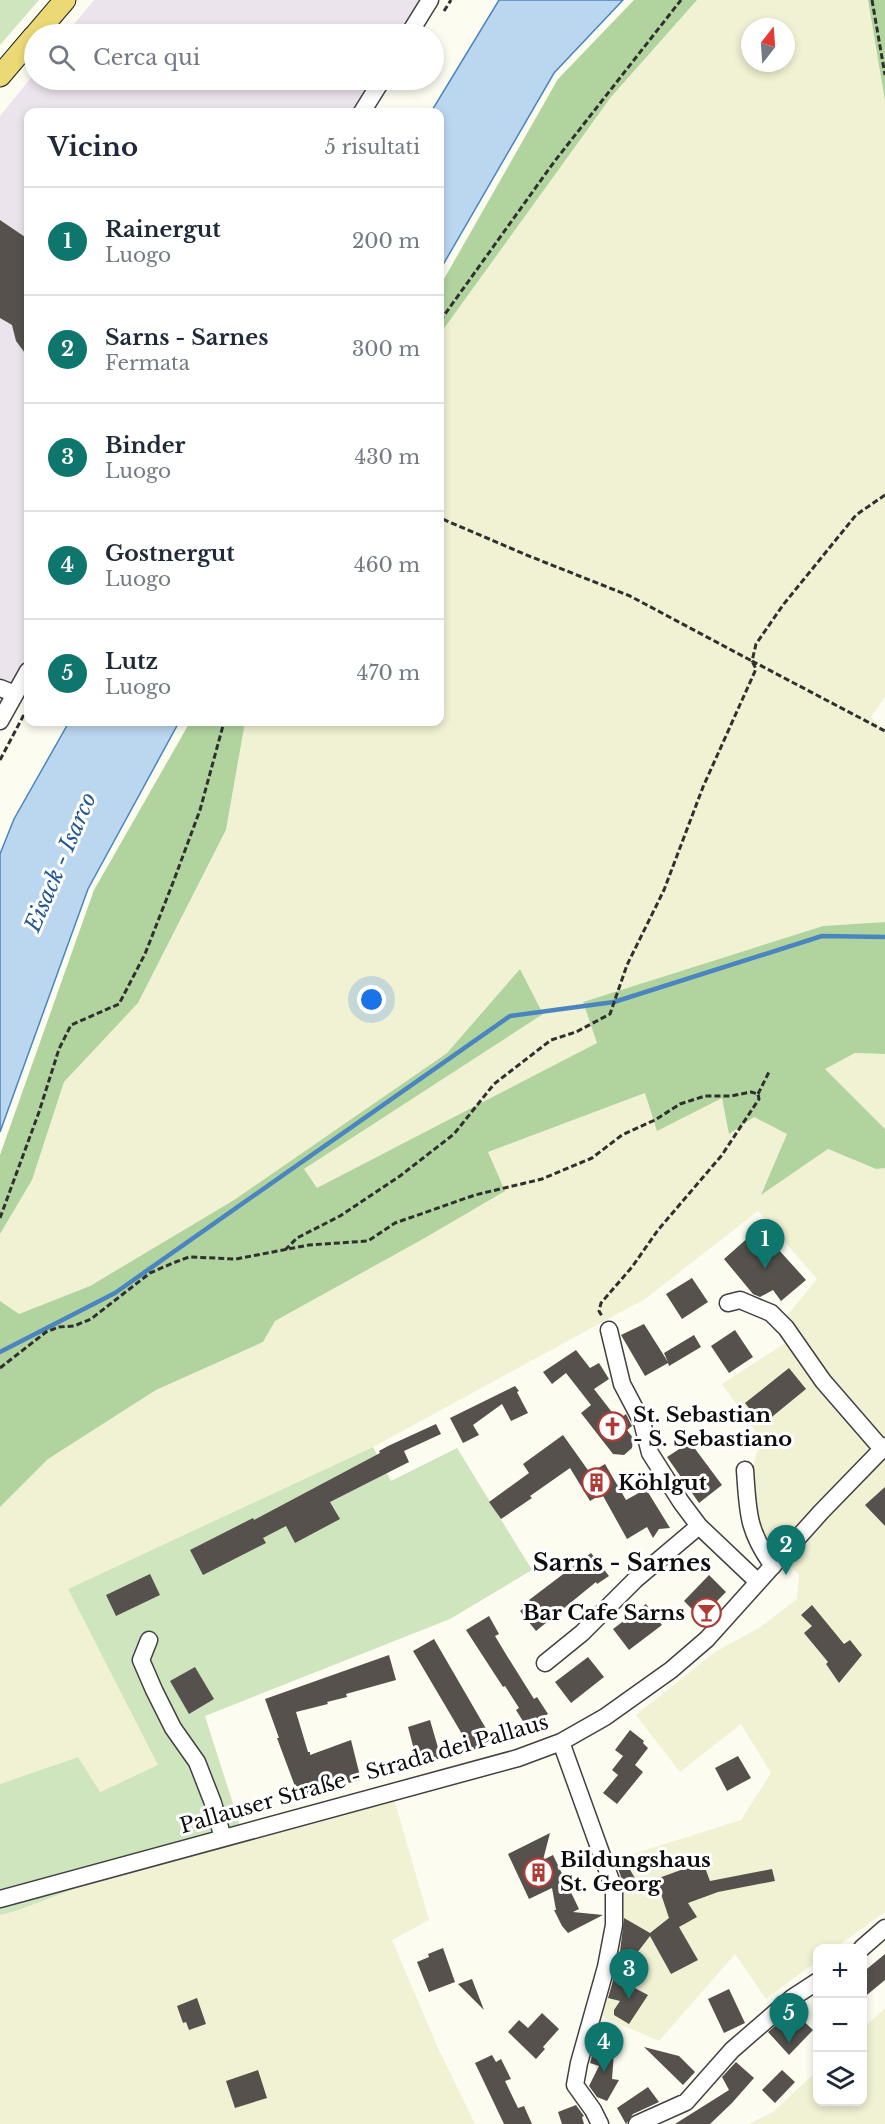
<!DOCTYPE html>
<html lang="it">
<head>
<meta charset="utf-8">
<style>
	:root { --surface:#fff; --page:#f2f2f3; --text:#1f2937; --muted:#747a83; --line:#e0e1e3; --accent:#0f766e }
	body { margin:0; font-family:"Libre Baskerville",serif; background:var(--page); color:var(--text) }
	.controls { position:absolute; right:18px; bottom:18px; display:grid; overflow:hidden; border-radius:12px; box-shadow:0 3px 9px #0003 }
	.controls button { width:54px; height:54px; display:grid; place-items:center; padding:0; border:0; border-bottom:2px solid var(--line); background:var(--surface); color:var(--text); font:30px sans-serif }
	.compass { position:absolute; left:741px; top:18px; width:54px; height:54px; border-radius:50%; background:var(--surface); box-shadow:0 3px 9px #0003; rotate:17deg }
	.you { position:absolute; left:372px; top:1000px; width:21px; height:21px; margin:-15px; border:4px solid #fff; border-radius:50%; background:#1a73e8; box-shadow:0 0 0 9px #1a73e833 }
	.badge { display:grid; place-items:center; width:39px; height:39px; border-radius:50%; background:var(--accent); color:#fff; font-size:20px; font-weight:700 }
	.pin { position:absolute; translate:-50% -50px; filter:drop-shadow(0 2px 3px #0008) }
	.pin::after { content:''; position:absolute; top:32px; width:21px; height:18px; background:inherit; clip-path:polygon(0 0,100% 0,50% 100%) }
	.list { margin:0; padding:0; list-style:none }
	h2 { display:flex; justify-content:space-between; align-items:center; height:78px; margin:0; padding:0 24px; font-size:26px }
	h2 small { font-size:20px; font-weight:400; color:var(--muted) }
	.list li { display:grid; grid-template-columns:39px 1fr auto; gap:18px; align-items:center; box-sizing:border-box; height:108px; padding:0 24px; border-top:2px solid var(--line) }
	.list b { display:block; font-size:22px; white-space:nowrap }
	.list p { margin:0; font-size:20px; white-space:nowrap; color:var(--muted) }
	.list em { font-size:20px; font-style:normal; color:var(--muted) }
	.icon { flex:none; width:33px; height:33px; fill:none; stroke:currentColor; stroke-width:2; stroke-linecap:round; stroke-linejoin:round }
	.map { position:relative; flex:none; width:885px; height:2124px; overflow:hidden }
	.search { position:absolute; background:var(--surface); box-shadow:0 3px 9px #0003; left:24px; top:24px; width:420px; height:66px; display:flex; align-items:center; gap:15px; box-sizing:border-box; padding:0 21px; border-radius:33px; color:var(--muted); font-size:22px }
	.panel { position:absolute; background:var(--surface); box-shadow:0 3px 9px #0003; left:24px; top:108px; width:420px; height:618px; border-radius:12px }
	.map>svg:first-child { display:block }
</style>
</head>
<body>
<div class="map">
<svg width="885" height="2124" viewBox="0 0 885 2124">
	<rect width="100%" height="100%" fill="#fdfcf1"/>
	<path fill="#ece4ec" d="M94,0H433L409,34H66Z
		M34,74V80H382L362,112H28V671L0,727V116Z"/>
	<path fill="#f1f1d3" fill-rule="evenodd" d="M697,0H868L885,101V697L871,717L885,733V922L823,926L583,1002L597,1043L317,1189L304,1169L543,1014L520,969L447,1053L234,1200L90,1286L19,1314L0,1301V1234L32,1180L64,1082L138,1003L226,831L245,722H440V334L611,97ZM750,27H786V63H750Z
		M855,1053L885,1054V1129L825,1069Z
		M645,1093L723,1098L787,1134L762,1194L828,1149L875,1169L885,1168V1912L835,1948H818L817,1961L766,1999L735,1954L659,2041L599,2015L621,1910L614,1860L741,1820L771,1773L741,1724L680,1772L636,1715L715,1652L759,1628L797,1599L799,1575L772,1545L752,1513V1469L761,1439L722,1384L796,1336L785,1318L817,1279L758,1211L645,1299L373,1447L68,1589L159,1765L99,1792L77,1757L0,1784V1507L48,1459L156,1390L263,1342L275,1321L423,1239L504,1191L488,1152Z
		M392,1792L429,1920L392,1940L438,2048L475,2124H0V1915L16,1911L179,1849Z
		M885,2008V2124H749L773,2112L817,2071L818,2102H862L863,2029Z"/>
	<path fill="#cee5be" d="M0,0H39L0,45Z
		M373,1447L391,1481L457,1448L532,1570L450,1619L205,1716L242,1832L179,1849L16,1911L0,1915V1784L78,1757L100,1792L158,1765L68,1589Z"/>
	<path fill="#b1d49f" d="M634,0H697L611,97L440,334V286L558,79Z
		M868,0H885V101Z
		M190,722H245L226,830L138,1003L64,1082L32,1180L0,1234V1155L94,890Z
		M885,922V1054L855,1053L825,1069L885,1129V1168L876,1169L828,1149L761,1195L787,1134L754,1117L729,1134L722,1098L657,1131L645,1093L488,1152L505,1191L423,1239L275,1321L263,1342L156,1390L48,1459L0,1507V1301L19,1314L90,1286L234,1200L447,1053L520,969L543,1014L304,1169L317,1188L597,1043L583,1002L823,926Z"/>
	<path fill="#bbd7f0" stroke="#4a85bf" stroke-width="1.5" d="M499,0H623L554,73L440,270V112H431Z
		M69,722H179L88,889L0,1132V854L14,819Z"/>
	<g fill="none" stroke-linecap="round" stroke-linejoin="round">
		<path stroke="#4a85bf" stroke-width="4.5" d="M0,1352L115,1293L510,1016L614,1002L822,936L885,937"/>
	</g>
	<path fill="#56514c" d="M0,220L28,239V357L16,341L12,325L0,318Z
		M759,1228L806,1280L781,1301L773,1290L760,1297L753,1294L724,1259Z
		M692,1278L708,1302L682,1319L666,1294Z
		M644,1324L668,1362L664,1353L694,1335L701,1347L669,1366L668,1363L645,1376L621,1335Z
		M735,1330L753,1357L729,1373L711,1346Z
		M576,1350L590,1368L599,1363L609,1379L594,1389L618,1420L626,1414L632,1426L627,1430L633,1438L632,1448L624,1455L613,1454L581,1413L591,1405L566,1373L552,1384L543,1372Z
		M789,1368L806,1389L762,1425L745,1403Z
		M515,1386L519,1391L517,1392L528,1413L511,1421L502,1404L473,1425L479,1435L463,1443L450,1418Z
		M436,1424L441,1434L404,1451L409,1462L330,1502L340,1519L295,1543L286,1526L263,1538L266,1543L203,1575L190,1550L253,1518L254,1520L380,1453L379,1451L388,1446Z
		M563,1435L590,1473L605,1464L626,1500L646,1489L670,1528L659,1529L653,1538L647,1527L627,1539L602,1494L590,1501L570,1468L530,1496L532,1498L501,1519L489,1502L529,1473L523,1464Z
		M690,1442L722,1485L699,1503L667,1457Z
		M885,1487V1526L865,1505Z
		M591,1553L609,1576L597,1584L596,1582L536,1631L520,1611L531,1602L529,1600Z
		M150,1574L160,1595L116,1616L106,1595Z
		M709,1575L726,1592L713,1605L710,1603L698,1615L684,1601Z
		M646,1604L662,1625L629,1650L613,1629Z
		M812,1605L844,1644L850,1640L862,1655L839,1683L826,1664L828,1662L804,1633L812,1626L801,1615Z
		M489,1616L499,1634L495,1636L507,1656L534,1699L537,1697L548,1714L526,1726L516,1710L519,1708L505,1686L503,1687L466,1630Z
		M434,1639L492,1739L472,1751L413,1651Z
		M389,1655L396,1680L346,1694L347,1697L327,1702L328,1704L296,1712L308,1752H310V1755L351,1740L361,1780L349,1783L345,1775L318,1782L321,1791L308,1795L305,1786L296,1789L277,1738H279L265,1699Z
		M588,1657L604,1677L571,1703L555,1682Z
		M195,1667L214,1699L189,1714L170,1681Z
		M430,1720L441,1758L418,1765L408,1727Z
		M630,1730L644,1741L643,1743L648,1748L635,1765L643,1772L617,1804L603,1793L618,1775L612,1770L623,1756L615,1750Z
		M738,1756L751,1778L727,1791L715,1768Z
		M550,1833L543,1860L553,1855L579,1909L573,1912L603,1915L568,1933L562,1926L554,1910H556L552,1888L529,1899L508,1854Z
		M625,1861L636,1880L624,1886L618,1868Z
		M703,1862L710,1881L772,1869L775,1881L718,1892L688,1903L697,1917L679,1927L698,1960L671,1974L650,1936L637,1953L631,1949L624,1961L620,1952L624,1918L650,1933L669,1918L656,1879Z
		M443,1948L455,1982L429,1992L417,1962L429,1957L428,1954Z
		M885,1954V1980L862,1999V1973Z
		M615,1974L632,1979L629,1985L648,1995L629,2024L614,2015V2010L620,2001L608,1998Z
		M472,1979L484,2010L458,1984Z
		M729,1989L745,2023L724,2033L708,1999Z
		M197,1998L206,2024L189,2030L186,2022L183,2023L177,2006Z
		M793,2011L813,2030L789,2055L768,2032Z
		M542,2013L559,2029L543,2047L545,2049L536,2059L508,2032L519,2020L528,2028Z
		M598,2035L615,2039L612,2079L619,2080L607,2101L597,2097L589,2086L599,2066L590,2063Z
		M644,2047L679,2056L695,2072L683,2085Z
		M492,2055L496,2062L501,2059L511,2079L505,2081L518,2108L524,2106L532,2124H504L475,2063Z
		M736,2062L754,2078L732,2103L710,2124H675L729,2090L722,2077Z
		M258,2070L267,2098L235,2108L226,2081Z
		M782,2070L795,2082L775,2103L762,2090Z
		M648,2087L659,2102L633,2114L626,2124L617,2108Z
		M576,2105L584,2116L582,2117L584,2124H562L558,2112Z"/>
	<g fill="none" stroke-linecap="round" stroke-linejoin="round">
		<defs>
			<path id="minor" d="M409,34L430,0
				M362,112L382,80
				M0,688L15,694
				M0,721L28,671
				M728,1303L740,1300L771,1313L786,1328L823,1381L882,1449
				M609,1330L622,1384L642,1422L650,1453L681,1502L699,1526L758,1582
				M745,1470C748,1512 747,1530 773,1566
				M149,1640L141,1660L154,1690L173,1728L197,1762L213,1803L223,1838
				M545,1663L582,1633L635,1580L699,1526
				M561,1742L614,1889V1925L606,1967L579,2063L575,2085L593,2110L600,2124
				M0,1899L518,1758L561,1742L605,1717L671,1670L707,1639L821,1512L885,1446
				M862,1948L885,1928
				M637,2124L686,2102L732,2050L792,1998L818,1981"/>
			<path id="major" d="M36,34L65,0
				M0,76L34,36"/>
		</defs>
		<use href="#minor" stroke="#414141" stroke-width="19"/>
		<use href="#major" stroke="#1f1f1f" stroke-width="23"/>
		<path stroke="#303030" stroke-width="3" stroke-dasharray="6 3" stroke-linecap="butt" d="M872,0L885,75
			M444,11L451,0
			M397,88L402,80
			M440,321L554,162L681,0
			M885,495L856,515L783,605L756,644L752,661L885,731
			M0,760L28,707
			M758,1094L770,1070
			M0,1218L39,1112L59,1049L71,1025L119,1004L145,954L174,880L200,810L224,722
			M285,1250L297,1238L340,1216L400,1176L454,1134L494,1084L551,1040L576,1032L610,1014L627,965L664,890L703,787L756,669L752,661L630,596L529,556L440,518
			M0,1368L46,1332L59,1327L74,1326L91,1319L150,1273L173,1263L189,1257L236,1259L309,1245L368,1241L395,1223L475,1195L542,1179L592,1158L622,1135L655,1120L680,1104L705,1096H731L751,1092L758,1094L759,1099L722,1155L658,1230L632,1267L601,1303L599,1311L603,1318"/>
		<use href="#minor" stroke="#fff" stroke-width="16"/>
		<use href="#major" stroke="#ead975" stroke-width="21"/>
	</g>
	<defs>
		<symbol id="church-ring" viewBox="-11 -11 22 22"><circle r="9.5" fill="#fff" stroke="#b03b35" stroke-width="1.5"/><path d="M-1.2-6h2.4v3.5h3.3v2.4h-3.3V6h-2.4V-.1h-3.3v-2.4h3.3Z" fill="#b03b35"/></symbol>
		<symbol id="building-ring" viewBox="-11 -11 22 22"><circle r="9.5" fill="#fff" stroke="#b03b35" stroke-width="1.5"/><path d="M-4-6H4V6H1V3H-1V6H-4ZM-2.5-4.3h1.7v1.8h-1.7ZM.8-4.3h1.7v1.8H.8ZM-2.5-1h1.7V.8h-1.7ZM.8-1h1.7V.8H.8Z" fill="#b03b35"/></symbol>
		<symbol id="bar-ring" viewBox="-11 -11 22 22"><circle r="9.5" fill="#fff" stroke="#b03b35" stroke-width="1.5"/><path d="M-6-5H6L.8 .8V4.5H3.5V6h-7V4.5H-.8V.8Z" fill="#b03b35"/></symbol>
	</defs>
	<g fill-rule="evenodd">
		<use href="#church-ring" x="596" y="1410" width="33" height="33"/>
		<use href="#building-ring" x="580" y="1466" width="33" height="33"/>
		<use href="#bar-ring" x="690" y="1596" width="33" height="33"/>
		<use href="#building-ring" x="522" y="1856" width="33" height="33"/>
	</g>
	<g text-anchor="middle" stroke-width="6" stroke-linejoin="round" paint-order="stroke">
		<g font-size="21" font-weight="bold" fill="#0e0e0e" stroke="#fff" text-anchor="start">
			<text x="633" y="1422">St. Sebastian<tspan x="633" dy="24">- S. Sebastiano</tspan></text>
			<text x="618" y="1490">Köhlgut</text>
			<text x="685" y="1620" text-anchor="end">Bar Cafe Sarns</text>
			<text x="560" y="1867">Bildungshaus<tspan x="560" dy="24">St. Georg</tspan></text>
		</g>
		<g font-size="21" fill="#0e0e0e" stroke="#fff">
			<text transform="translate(364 1774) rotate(-16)" y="7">Pallauser Straße - Strada dei Pallaus</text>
		</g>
		<g font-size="22" font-style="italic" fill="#245893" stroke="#fff">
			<text transform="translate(60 862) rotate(-67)" y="8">Eisack - Isarco</text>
		</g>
		<g font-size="24" font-weight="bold" fill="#0e0e0e" stroke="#fff">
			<text x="622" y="1571">Sarns - Sarnes</text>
		</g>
	</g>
</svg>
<div class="controls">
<button>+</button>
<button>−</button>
<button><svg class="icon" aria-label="layers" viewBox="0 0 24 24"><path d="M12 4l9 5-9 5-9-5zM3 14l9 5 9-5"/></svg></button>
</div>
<svg class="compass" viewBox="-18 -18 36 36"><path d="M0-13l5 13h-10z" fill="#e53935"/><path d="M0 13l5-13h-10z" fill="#747a83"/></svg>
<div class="you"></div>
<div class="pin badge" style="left:765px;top:1269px">1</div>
<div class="pin badge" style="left:786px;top:1575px">2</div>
<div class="pin badge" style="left:629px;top:1999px">3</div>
<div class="pin badge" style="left:604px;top:2072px">4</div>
<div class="pin badge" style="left:789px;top:2043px">5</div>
<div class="search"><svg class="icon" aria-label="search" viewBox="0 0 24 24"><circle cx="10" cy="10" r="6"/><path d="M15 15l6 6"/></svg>Cerca qui</div>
<section class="panel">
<h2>Vicino<small>5 risultati</small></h2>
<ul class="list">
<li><span class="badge">1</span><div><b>Rainergut</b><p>Luogo</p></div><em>200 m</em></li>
<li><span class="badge">2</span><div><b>Sarns - Sarnes</b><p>Fermata</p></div><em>300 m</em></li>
<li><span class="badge">3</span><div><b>Binder</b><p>Luogo</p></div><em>430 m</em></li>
<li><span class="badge">4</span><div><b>Gostnergut</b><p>Luogo</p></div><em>460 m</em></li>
<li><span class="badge">5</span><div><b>Lutz</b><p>Luogo</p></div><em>470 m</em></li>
</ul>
</section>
</div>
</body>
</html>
